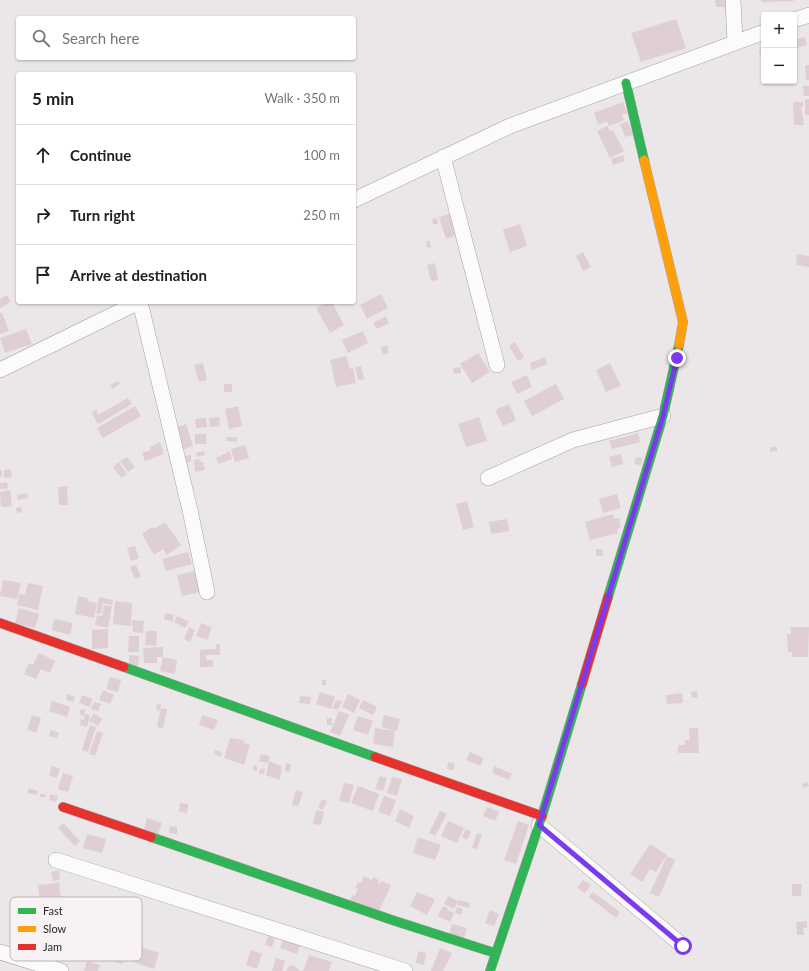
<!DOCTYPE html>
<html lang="en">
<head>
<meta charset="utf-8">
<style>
	:root { --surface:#fff; --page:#f2f2f2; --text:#222; --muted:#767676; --line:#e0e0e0 }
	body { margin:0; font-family:Lato,sans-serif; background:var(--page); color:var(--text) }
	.controls { position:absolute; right:12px; top:12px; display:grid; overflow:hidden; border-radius:4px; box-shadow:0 1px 3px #0004 }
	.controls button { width:36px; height:36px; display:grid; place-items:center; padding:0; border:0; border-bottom:1px solid var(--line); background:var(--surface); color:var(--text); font:20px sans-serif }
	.stop { position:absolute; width:12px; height:12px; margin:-9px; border:3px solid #7c3aed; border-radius:50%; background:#fff }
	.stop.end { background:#7c3aed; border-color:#fff; box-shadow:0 1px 4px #0008 }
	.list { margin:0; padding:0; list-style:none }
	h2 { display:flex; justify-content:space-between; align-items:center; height:52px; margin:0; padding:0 16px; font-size:17px }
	h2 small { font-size:13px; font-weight:400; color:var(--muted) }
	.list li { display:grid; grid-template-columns:26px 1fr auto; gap:12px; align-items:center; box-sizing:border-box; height:60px; padding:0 16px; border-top:1px solid var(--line) }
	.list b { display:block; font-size:15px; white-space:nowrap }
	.list em { font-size:13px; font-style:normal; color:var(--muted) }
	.icon { flex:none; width:22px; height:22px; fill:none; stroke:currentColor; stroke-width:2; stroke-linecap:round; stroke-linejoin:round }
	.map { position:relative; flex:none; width:809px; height:971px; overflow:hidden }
	.search { position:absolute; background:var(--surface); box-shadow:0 1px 3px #0004; left:16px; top:16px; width:340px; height:44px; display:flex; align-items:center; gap:10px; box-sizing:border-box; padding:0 14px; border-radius:4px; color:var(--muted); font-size:15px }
	.panel { position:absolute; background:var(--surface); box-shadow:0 1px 3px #0004; left:16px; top:72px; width:340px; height:232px; border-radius:4px }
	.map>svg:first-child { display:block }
</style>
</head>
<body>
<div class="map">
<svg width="809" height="971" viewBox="0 0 809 971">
	<rect width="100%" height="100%" fill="#ebe6e8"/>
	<path fill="#dfcfd4" d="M715,0H731V7H716Z
		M761,0H794V1L761,2Z
		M676,19L686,48L641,62L631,33Z
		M805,37L807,45L794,49V40Z
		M764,49V63H762L759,50Z
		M805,65H809V80H806Z
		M803,86H809V96H804Z
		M805,99H809V115H805Z
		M623,102L627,113L622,115L624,120L609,126L607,121L598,125L594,113Z
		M793,102H803V107H801L804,125H794Z
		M628,121L633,135L625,137L620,124Z
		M607,126L610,131L613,130L624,151L610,158L597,131Z
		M623,155L625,161L613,165L611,159Z
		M453,213L460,234L446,239L439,217Z
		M437,218L438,224H433L432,219Z
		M520,224L527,246L510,252L503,230Z
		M426,241H430L431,247L427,248Z
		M583,252L591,267L583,271L576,256Z
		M797,254L809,256V267L796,265Z
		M435,263L438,280L431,281L427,265Z
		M381,294L388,308L367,319L360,305Z
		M7,295L11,302L0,308V299Z
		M326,302H332L344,325L330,333L316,308Z
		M0,313H2L9,331L0,334Z
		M386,316L389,323L377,329L373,323Z
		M26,329L32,344L5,353L0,338Z
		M363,331L368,343L348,353L342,340Z
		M515,342L524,357L518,361L509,346Z
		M387,345L389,353L383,355L381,347Z
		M478,353L490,372L472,383L460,364Z
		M346,356L350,369L353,368L356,383L336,387L330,360Z
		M545,357L547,364L532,370L530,363Z
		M203,363L207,380L199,382L194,365Z
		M610,363L621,386L606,392L596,370Z
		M361,366L364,379L358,380L355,367Z
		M461,367V373L454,374L453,368Z
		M527,375L532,387L517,394L511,382Z
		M118,381L120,384L113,389L110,385Z
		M224,384H232V392H224Z
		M556,384L564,399L532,416L524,401Z
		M128,398L132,404L98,424L91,412L96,410L98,415Z
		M509,404L516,420L503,426L495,410Z
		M135,406L141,416L103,438L97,428Z
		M238,406L242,426L229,429L225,409Z
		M219,417L220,426L210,427L209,418Z
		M479,417L487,441L466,447L458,424Z
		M206,418L207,427L196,428L195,419Z
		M186,424L193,446L182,450L175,427Z
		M638,433L640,442L612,449L609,441Z
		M195,434H206V444H195Z
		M227,437H237V442L226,441Z
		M160,442L164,454L145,461L142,453L151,450L150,447Z
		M245,445L249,458L235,462L231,449Z
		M770,447H777V451L770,452Z
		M204,451L205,455L197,457L196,453Z
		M230,451L232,459L218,464L216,458Z
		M621,454L623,464L612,467L609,457Z
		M191,455V462L184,463V456Z
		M127,457L135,467L128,472L120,461Z
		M636,457L643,458L641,465L634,464Z
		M199,459L200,462H203L205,470L195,472L194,460Z
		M119,462L127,474L121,478L113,467Z
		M11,469L12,477L4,478V470Z
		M0,470H2V477H0Z
		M7,482L8,488L0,489V483Z
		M67,486L68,505H59L58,487Z
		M10,490L12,506L1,507L0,492Z
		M27,493L28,498L18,500L17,495Z
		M617,494L621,508L603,513L599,499Z
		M467,501L474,527L463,530L456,504Z
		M21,507L22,512L17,513L16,508Z
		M613,514L614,519L619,518L621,527L617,529L618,533L590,540L585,522Z
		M507,519L509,531L491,534L489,522Z
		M165,522L181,545L167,555L163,549L154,555L142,534L152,527L154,529Z
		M135,546L139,558L131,561L127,548Z
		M596,549H602L603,556H596Z
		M188,552L192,564L166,571L162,559Z
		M136,565L141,577L135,579L130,567Z
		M195,571L200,592L182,596L177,575Z
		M3,580L21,583L17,599L0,596Z
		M28,583L43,586L38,610L17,605L19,594L25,595Z
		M78,596L88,598L87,601L97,603L94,618L75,614Z
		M99,597L113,600L112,605L103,603L101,614L96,613Z
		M115,601L132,603L131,626L113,624Z
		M104,605L112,606L108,628L95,625L97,615L102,616Z
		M19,608L39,614L35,628L15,623Z
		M165,613L174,615L173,621L164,620Z
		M177,616L189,622L185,628L174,622Z
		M54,619L73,623L70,635L52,630Z
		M132,620L144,621L143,633L133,632Z
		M201,623L212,627L207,640L196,636Z
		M189,627L195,630L190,642L184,639Z
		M790,627H809L808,657H792V652H788L787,634H791Z
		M108,629V648L92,649V630Z
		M146,631H157L156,646L145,645Z
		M129,636H139V652H128Z
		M216,644H220V655H206V660H213V667H200V650L216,649Z
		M163,647V657H157V663H144L143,648Z
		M39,653L55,661L50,673L41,669L36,679L24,674L29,663L33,665Z
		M129,655L139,656L138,669L129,668Z
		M163,657L177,660L175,674L160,671Z
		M110,677L121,680L118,692L106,689Z
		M322,680H326V685H322Z
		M103,690L114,695L110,704L99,700Z
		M697,691L698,697L692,698L691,692Z
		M320,692L335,697L331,709L316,704Z
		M682,693L683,703L667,704L666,695Z
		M67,694L75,697L73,702L66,700Z
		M348,694L360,700L354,713L342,707Z
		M82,695L92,699L90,707L79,703Z
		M300,696L311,697L310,704L299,703Z
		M337,700L342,702L337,710L332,708Z
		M363,700L377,707L373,715L359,708Z
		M52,701L70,707L67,717L49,711Z
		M94,702L101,704L98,711L91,709Z
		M157,704L161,705L160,711L156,710Z
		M161,708L167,709L163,728L157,727Z
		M81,709L85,710L84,716L79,714Z
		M339,711L349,715L340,736L330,732Z
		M94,713L102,719L98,726L89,721Z
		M85,714L90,715L87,727L80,725L81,719L84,720Z
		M32,715L41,718L36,733L27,729Z
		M202,715L218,720L214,730L199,725Z
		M384,715L400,719L397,731L381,727Z
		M358,716L373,721L368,735L353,730Z
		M327,718H332V725H327Z
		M90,725L96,727L88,752L82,750Z
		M375,728L395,731L393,747L373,744Z
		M689,728H698L699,753H678V745H685V740H690Z
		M51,730L59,733L57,738L49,736Z
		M97,731L103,733L95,756L89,754Z
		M230,738L244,740L243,743L250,745L244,765L224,758Z
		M215,750L222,752L221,757L214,754Z
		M470,752L484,758L480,766L466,760Z
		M261,754L270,756L268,763L259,761Z
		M269,761L282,766L280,780L266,775Z
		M448,762L454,763V770L447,769Z
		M286,763L291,764L290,772L285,771Z
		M253,765L257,766V771L253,770Z
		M52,766L60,769L57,778L49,775Z
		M494,766L512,774L509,780L492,773Z
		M260,768L265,769L264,774H259Z
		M63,773L73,776L68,792L58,789Z
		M380,776L387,778L383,791L375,789Z
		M392,777L402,779L397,796L387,793Z
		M807,782L809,786L804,788L802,784Z
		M344,783L354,785L349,803L339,801Z
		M358,786L379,794L373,811L351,803Z
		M29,788L38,791L37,795L28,793Z
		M296,790L303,792L298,807L292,805Z
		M40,794H46V797H40Z
		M50,794L58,796L56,802L49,800Z
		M384,796L396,800L390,816L378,812Z
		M322,799L327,801L323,810L318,808Z
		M180,803L188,804L187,813L179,812Z
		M487,807L499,812L495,821L483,816Z
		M400,809L414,816L409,828L395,821Z
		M316,810L324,812L321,825L313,824Z
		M440,811L447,814L435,836L429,833Z
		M147,818L162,823L157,836L143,832Z
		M448,821L464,828L457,843L441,836Z
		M518,821L529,825L516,864L504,860Z
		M63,823L80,841L75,846L58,828Z
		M170,826L177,827V834L169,833Z
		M466,829L471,832L467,840L462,837Z
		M477,833L482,835L477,849L472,848Z
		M87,834L106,839L102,853L83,848Z
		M418,837L441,845L435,860L413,853Z
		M650,844L667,855L656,872L650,869L642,882L630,874Z
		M667,856L675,860L659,897L650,893Z
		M59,870L60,879L53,881L51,872Z
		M364,876L372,880L373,877L379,880L378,883L380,884L381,881L391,885L378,913L350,901L352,895L355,896L358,889L355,888L358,882L361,883Z
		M583,880L591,885L585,893L577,888Z
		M59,883L61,899L40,901L38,885Z
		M792,884H802L801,896H792Z
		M417,892L435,899L427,915L410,906Z
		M593,892L620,912L616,918L589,897Z
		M448,896L458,901L454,909L444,904Z
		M459,900L470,903L469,908L457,905Z
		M443,906L448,908L447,910L454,913L450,922L438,916Z
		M457,907L463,909L461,915L455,913Z
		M490,910L499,914L494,926L485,923Z
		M807,921V928H803L804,935H797L796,922Z
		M452,924L467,928L463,942L448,938Z
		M268,936L275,939L272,947L265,945Z
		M109,937L129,945L122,964L102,957Z
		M283,939L300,945L297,954L280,948Z
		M138,946L159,953L154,969L133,962Z
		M440,948L452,953L443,971H431Z
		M251,950L262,954L257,969L246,965Z
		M418,951L426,953L424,965L416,963Z
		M309,955L332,962L329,971H303Z
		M276,958L285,961L282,971H272Z
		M87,961L100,965L98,971H84Z
		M293,965L300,971H286L289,966Z"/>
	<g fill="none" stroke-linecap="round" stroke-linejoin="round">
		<defs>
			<path id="street" d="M733,0L735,42
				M794,20L809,15
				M443,157L497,365
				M354,200L510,126L764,32
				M140,302L190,510L207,592
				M0,370L139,302
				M488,478L573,440L663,416
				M539,825L683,946
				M56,860L405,971
				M0,952L61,971"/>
			<path id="fast" d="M626,83L644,160
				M608,597L663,416L679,345
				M124,667L375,757
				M151,837L395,921L495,953
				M490,971L542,816L582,684"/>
			<path id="slow" d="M644,160L683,322L679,345"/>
			<path id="jam" d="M0,623L124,667
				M582,684L608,597
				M375,757L542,816
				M63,807L151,837"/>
		</defs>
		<use href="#street" stroke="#a4a0a2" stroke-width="16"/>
		<use href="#fast" stroke="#a4a0a2" stroke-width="10"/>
		<use href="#slow" stroke="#a4a0a2" stroke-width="10"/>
		<use href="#jam" stroke="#a4a0a2" stroke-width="10"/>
		<use href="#street" stroke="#fcfbfc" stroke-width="15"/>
		<use href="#fast" stroke="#30b455" stroke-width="9"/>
		<use href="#slow" stroke="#ff9f0a" stroke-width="9"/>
		<use href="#jam" stroke="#e5322d" stroke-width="9"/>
	</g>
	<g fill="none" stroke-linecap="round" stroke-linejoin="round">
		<path stroke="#7c3aed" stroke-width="5" d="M677,358L663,416L539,825L683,946"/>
	</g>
	<rect x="10" y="897" width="132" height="64" rx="6" fill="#f9f2f4" stroke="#bab5b6" stroke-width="1"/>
	<rect x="18" y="908" width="18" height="6" fill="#30b455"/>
	<rect x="18" y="926" width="18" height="6" fill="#ff9f0a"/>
	<rect x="18" y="944" width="18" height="6" fill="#e5322d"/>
	<g font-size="11" fill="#282626">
		<text x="43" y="915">Fast</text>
		<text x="43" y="933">Slow</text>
		<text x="43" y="951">Jam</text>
	</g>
</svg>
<div class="controls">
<button>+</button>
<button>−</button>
</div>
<div class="stop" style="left:683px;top:946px"></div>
<div class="stop end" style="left:677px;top:358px"></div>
<div class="search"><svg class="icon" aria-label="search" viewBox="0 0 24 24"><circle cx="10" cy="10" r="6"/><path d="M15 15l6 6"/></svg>Search here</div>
<section class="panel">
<h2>5 min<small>Walk · 350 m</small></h2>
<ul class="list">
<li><svg class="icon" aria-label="ahead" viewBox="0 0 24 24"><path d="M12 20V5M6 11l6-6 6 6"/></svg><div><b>Continue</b></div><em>100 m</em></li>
<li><svg class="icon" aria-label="right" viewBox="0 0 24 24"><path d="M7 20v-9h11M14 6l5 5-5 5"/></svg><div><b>Turn right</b></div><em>250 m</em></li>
<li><svg class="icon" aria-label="arrive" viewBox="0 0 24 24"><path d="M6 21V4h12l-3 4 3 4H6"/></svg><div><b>Arrive at destination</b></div></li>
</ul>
</section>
</div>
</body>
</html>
